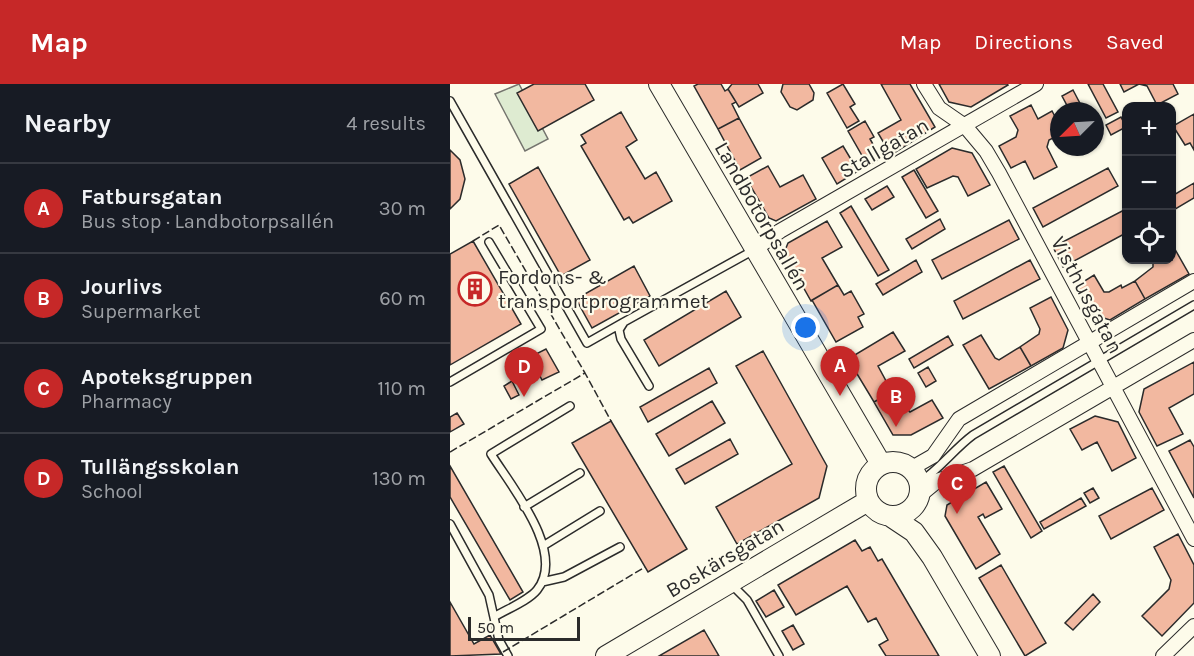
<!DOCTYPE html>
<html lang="en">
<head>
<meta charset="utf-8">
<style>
	:root { --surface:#171b24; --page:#242831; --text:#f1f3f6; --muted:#9ea1a6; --line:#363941; --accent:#c62828 }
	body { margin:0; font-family:Karla,sans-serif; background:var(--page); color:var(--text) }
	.controls { position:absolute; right:18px; top:18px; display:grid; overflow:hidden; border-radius:12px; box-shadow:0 2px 4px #0004 }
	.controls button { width:54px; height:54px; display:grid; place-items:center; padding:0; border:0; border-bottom:2px solid var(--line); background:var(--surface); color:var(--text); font:30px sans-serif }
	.compass { position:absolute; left:600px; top:18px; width:54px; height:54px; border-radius:50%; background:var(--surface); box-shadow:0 2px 4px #0004; rotate:246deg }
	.scale { position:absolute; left:18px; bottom:15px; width:112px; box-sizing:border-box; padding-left:6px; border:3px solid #2b2b2b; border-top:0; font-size:16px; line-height:21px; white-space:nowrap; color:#2b2b2b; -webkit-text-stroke:4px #fdfbea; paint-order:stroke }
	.you { position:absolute; left:356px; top:244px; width:21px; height:21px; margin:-15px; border:4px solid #fff; border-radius:50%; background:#1a73e8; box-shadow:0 0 0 9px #1a73e833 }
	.badge { display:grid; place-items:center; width:39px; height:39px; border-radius:50%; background:var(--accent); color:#fff; font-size:20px; font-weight:700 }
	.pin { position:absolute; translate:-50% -50px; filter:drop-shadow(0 2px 3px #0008) }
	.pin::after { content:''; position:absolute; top:32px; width:21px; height:18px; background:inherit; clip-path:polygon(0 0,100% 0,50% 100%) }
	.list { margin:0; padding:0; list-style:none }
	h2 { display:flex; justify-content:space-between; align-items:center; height:78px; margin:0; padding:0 24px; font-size:26px }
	h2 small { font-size:20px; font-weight:400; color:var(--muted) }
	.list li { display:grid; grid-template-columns:39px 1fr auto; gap:18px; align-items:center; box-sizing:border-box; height:90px; padding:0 24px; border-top:2px solid var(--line) }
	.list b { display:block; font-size:22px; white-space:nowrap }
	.list p { margin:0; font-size:20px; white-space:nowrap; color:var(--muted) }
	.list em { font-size:20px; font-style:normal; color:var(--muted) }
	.icon { flex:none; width:33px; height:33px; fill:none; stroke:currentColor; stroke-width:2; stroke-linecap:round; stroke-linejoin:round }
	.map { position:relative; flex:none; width:744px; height:572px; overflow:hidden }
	header { display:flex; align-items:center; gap:36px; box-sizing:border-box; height:84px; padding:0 30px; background:var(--accent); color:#fff }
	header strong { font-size:28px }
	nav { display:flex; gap:33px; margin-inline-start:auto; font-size:21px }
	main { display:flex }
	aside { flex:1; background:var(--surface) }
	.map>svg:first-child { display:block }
</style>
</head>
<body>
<header>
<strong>Map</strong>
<nav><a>Map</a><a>Directions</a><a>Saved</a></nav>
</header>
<main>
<aside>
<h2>Nearby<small>4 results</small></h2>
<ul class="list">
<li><span class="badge">A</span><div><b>Fatbursgatan</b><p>Bus stop · Landbotorpsallén</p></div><em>30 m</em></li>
<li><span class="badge">B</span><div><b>Jourlivs</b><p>Supermarket</p></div><em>60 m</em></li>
<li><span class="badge">C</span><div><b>Apoteksgruppen</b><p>Pharmacy</p></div><em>110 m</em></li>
<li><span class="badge">D</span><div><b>Tullängsskolan</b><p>School</p></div><em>130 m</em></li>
</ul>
</aside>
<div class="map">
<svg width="744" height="572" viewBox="0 0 744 572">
	<rect width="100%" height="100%" fill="#fdfbea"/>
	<path fill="#deebd1" stroke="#74746e" stroke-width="1.5" d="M69,0L98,55L75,67L45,10Z"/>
	<path fill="#f2b8a0" stroke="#2b2b2b" stroke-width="1.5" d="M84,0H135L144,16L88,47L67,9Z
		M248,0H271L275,7L278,5L286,18L282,20L289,34L268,45L244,2Z
		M282,0H308L313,9L289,23L278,5Z
		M333,0H359L364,9L363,16L347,26L340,23L331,8Z
		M393,0L405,20L400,23L409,37L397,44L377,9Z
		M431,0H460L485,43L441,71L428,49L451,36Z
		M489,0H557L558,1L521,23L499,18Z
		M638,0H653L668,28L656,34Z
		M670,0H723L728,10L707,21L697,2L689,0L674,8Z
		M623,6L634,27H620L612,12Z
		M581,21L588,35L602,27L609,40V51L599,56L597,63L607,83L584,95L575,77L561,84L549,62L566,53L568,46L560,32Z
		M171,28L187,56L176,63L195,95L206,88L222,117L183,139L179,133L174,136L131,62L136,59L131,51Z
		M744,30V66L740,59L735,61L723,42Z
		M671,33L676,43L661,51L656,41Z
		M289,34L311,74L290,86L268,45Z
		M415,37L424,53L420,55L431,74L418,82L398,47Z
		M393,62L408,87L387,100L372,74Z
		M502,64L522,69L540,101L518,112L508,93L503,92L477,104L466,85Z
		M0,66L10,76L15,95L10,115L0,125Z
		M318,82L330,103L353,91L366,115L326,137L319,134L296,94Z
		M88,83L140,176L111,192L59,100Z
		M658,84L668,102L593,143L583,124Z
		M464,86L488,127L476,134L452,93Z
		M744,99V114L722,127V112Z
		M437,102L444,113L422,126L415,115Z
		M401,122L439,186L428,192L390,129Z
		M676,125V149L613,183L603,163Z
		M490,135L495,145L462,165L456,155Z
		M559,136L569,155L492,195L482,176Z
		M377,137L392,163L372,174L388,201L361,217L334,169L338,159Z
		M23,157L71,240L0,281V170Z
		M722,160L739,190L695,215L685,197L703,183V176H722Z
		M466,176L472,188L433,211L426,200Z
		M580,176L590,195L513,235L504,217Z
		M184,182L200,212L142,244L126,215Z
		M644,191L654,208H659L671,201L672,204L685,197L695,215L660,236L641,230L625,203Z
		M388,201L394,211L401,207L414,230L408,233L413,243L386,258L362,216Z
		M276,207L291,233L209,282L194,256Z
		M601,213L618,246L613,264L581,282L570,263L589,250L590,245L580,224Z
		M443,248L455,267L428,282L442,308L424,318L398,275Z
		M531,251L545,274L549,276L570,263L581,282L539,305L513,261Z
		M498,252L503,261L464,284L459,275Z
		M96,265L109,288L92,296L80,273Z
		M313,267L377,382L369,414L287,460L266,423L342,380L286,282Z
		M744,278V310L719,324L733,350L707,362L689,328L694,305Z
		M478,283L486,297L476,303L468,289Z
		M259,284L267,299L198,338L190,323Z
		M62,297L69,311L61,315L54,302Z
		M442,308L450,320L452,319L460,328L482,316L493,334L461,351H443L424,318Z
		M262,317L275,339L219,372L206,350Z
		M7,329L14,340L0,348V333Z
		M645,332L668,338L686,374L662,387L647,358L632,366L620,345Z
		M161,337L237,465L198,488L122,359Z
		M280,355L288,370L235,400L226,385Z
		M740,356L744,363V414L719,367Z
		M0,382L73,508L60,516L0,413Z
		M554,382L592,447L581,454L543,388Z
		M536,398L552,425L535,434L533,430L528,433L550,470L526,485L495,432L497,421Z
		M643,404L649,414L640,419L634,409Z
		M702,404L714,426L661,455L649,432Z
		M631,414L636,422L594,445L590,438Z
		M728,450L744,481V519L712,552L692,532L719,505L721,496L704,463Z
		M405,456L412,467L420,463L428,477L432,475L489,572H436L429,561L438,556L426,534L418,538L397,502L346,531L328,501Z
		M551,481L596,559L575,572L529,494Z
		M324,506L334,523L316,533L306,517Z
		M643,510L650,518L623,546L615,539Z
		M0,518L24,560L40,551L51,570L0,572Z
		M343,541L354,560L343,566L332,547Z
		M254,546L269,572H209Z"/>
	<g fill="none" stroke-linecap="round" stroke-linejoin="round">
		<defs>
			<path id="lane" d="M0,17L137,259L174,238
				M0,298L91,245L39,158
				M199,302L171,255L169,246L174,238L304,166
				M470,398C490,385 504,365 523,351L744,221
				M74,423L130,389
				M0,440L39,511L49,556L58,572
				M93,462L150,427
				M92,498L114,493L170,463
				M281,500L297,516L329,572
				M44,533C57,525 78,517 87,506C117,469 61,402 41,370L120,322"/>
			<path id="street" d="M474,0L489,24L515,42L536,67L549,89L744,455
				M304,166L330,147L586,0
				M462,384L483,372L509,335L744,197
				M470,411L487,397L523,385L744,256
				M713,572L744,542"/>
			<path id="secondary" d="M209,0L431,380
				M416 405a27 27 0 1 1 54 0a27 27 0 1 1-54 0Z
				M440,432L464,448L482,473L540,572
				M156,572L418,417"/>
		</defs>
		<use href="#lane" stroke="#2b2b2b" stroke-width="10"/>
		<use href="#street" stroke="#2b2b2b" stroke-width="16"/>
		<use href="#secondary" stroke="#2b2b2b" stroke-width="22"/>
		<use href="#lane" stroke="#fdfbea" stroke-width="7"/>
		<use href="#street" stroke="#fdfbea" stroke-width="14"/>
		<use href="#secondary" stroke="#fdfbea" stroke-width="20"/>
		<path stroke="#2b2b2b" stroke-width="1.5" stroke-dasharray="8 3" stroke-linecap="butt" d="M23,157L49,141L135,289
			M0,368L135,289L161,337
			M53,568L195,483"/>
	</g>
	<defs>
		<symbol id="building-ring" viewBox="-11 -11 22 22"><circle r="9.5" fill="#fdfbea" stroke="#c62828" stroke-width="1.5"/><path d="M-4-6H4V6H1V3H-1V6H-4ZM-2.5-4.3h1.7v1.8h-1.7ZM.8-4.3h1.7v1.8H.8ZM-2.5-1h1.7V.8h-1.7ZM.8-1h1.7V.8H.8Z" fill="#c62828"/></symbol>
	</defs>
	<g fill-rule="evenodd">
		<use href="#building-ring" x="6" y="186" width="38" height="38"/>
	</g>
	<g text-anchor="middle" stroke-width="4.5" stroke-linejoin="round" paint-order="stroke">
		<g font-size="21" fill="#2b2b2b" stroke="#fdfbea">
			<text transform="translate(434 64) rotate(-30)" y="7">Stallgatan</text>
			<text transform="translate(312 132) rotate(60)" y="7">Landbotorpsallén</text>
			<text transform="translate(637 211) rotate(62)" y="7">Visthusgatan</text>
			<text transform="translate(275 474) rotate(-31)" y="7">Boskärsgatan</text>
		</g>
		<g font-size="21" fill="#2b2b2b" stroke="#fdfbea" text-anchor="start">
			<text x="48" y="200">Fordons- &amp;<tspan x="48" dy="24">transportprogrammet</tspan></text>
		</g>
	</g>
</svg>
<div class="controls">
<button>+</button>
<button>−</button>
<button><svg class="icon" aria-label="locate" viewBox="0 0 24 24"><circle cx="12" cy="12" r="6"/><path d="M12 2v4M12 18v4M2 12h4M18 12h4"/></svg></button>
</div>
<svg class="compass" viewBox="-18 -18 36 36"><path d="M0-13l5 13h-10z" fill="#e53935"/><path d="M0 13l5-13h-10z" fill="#9ea1a6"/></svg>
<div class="scale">50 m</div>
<div class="you"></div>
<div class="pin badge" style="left:390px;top:312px">A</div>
<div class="pin badge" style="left:446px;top:343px">B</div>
<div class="pin badge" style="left:507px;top:430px">C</div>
<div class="pin badge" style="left:74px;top:313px">D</div>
</div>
</main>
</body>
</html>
